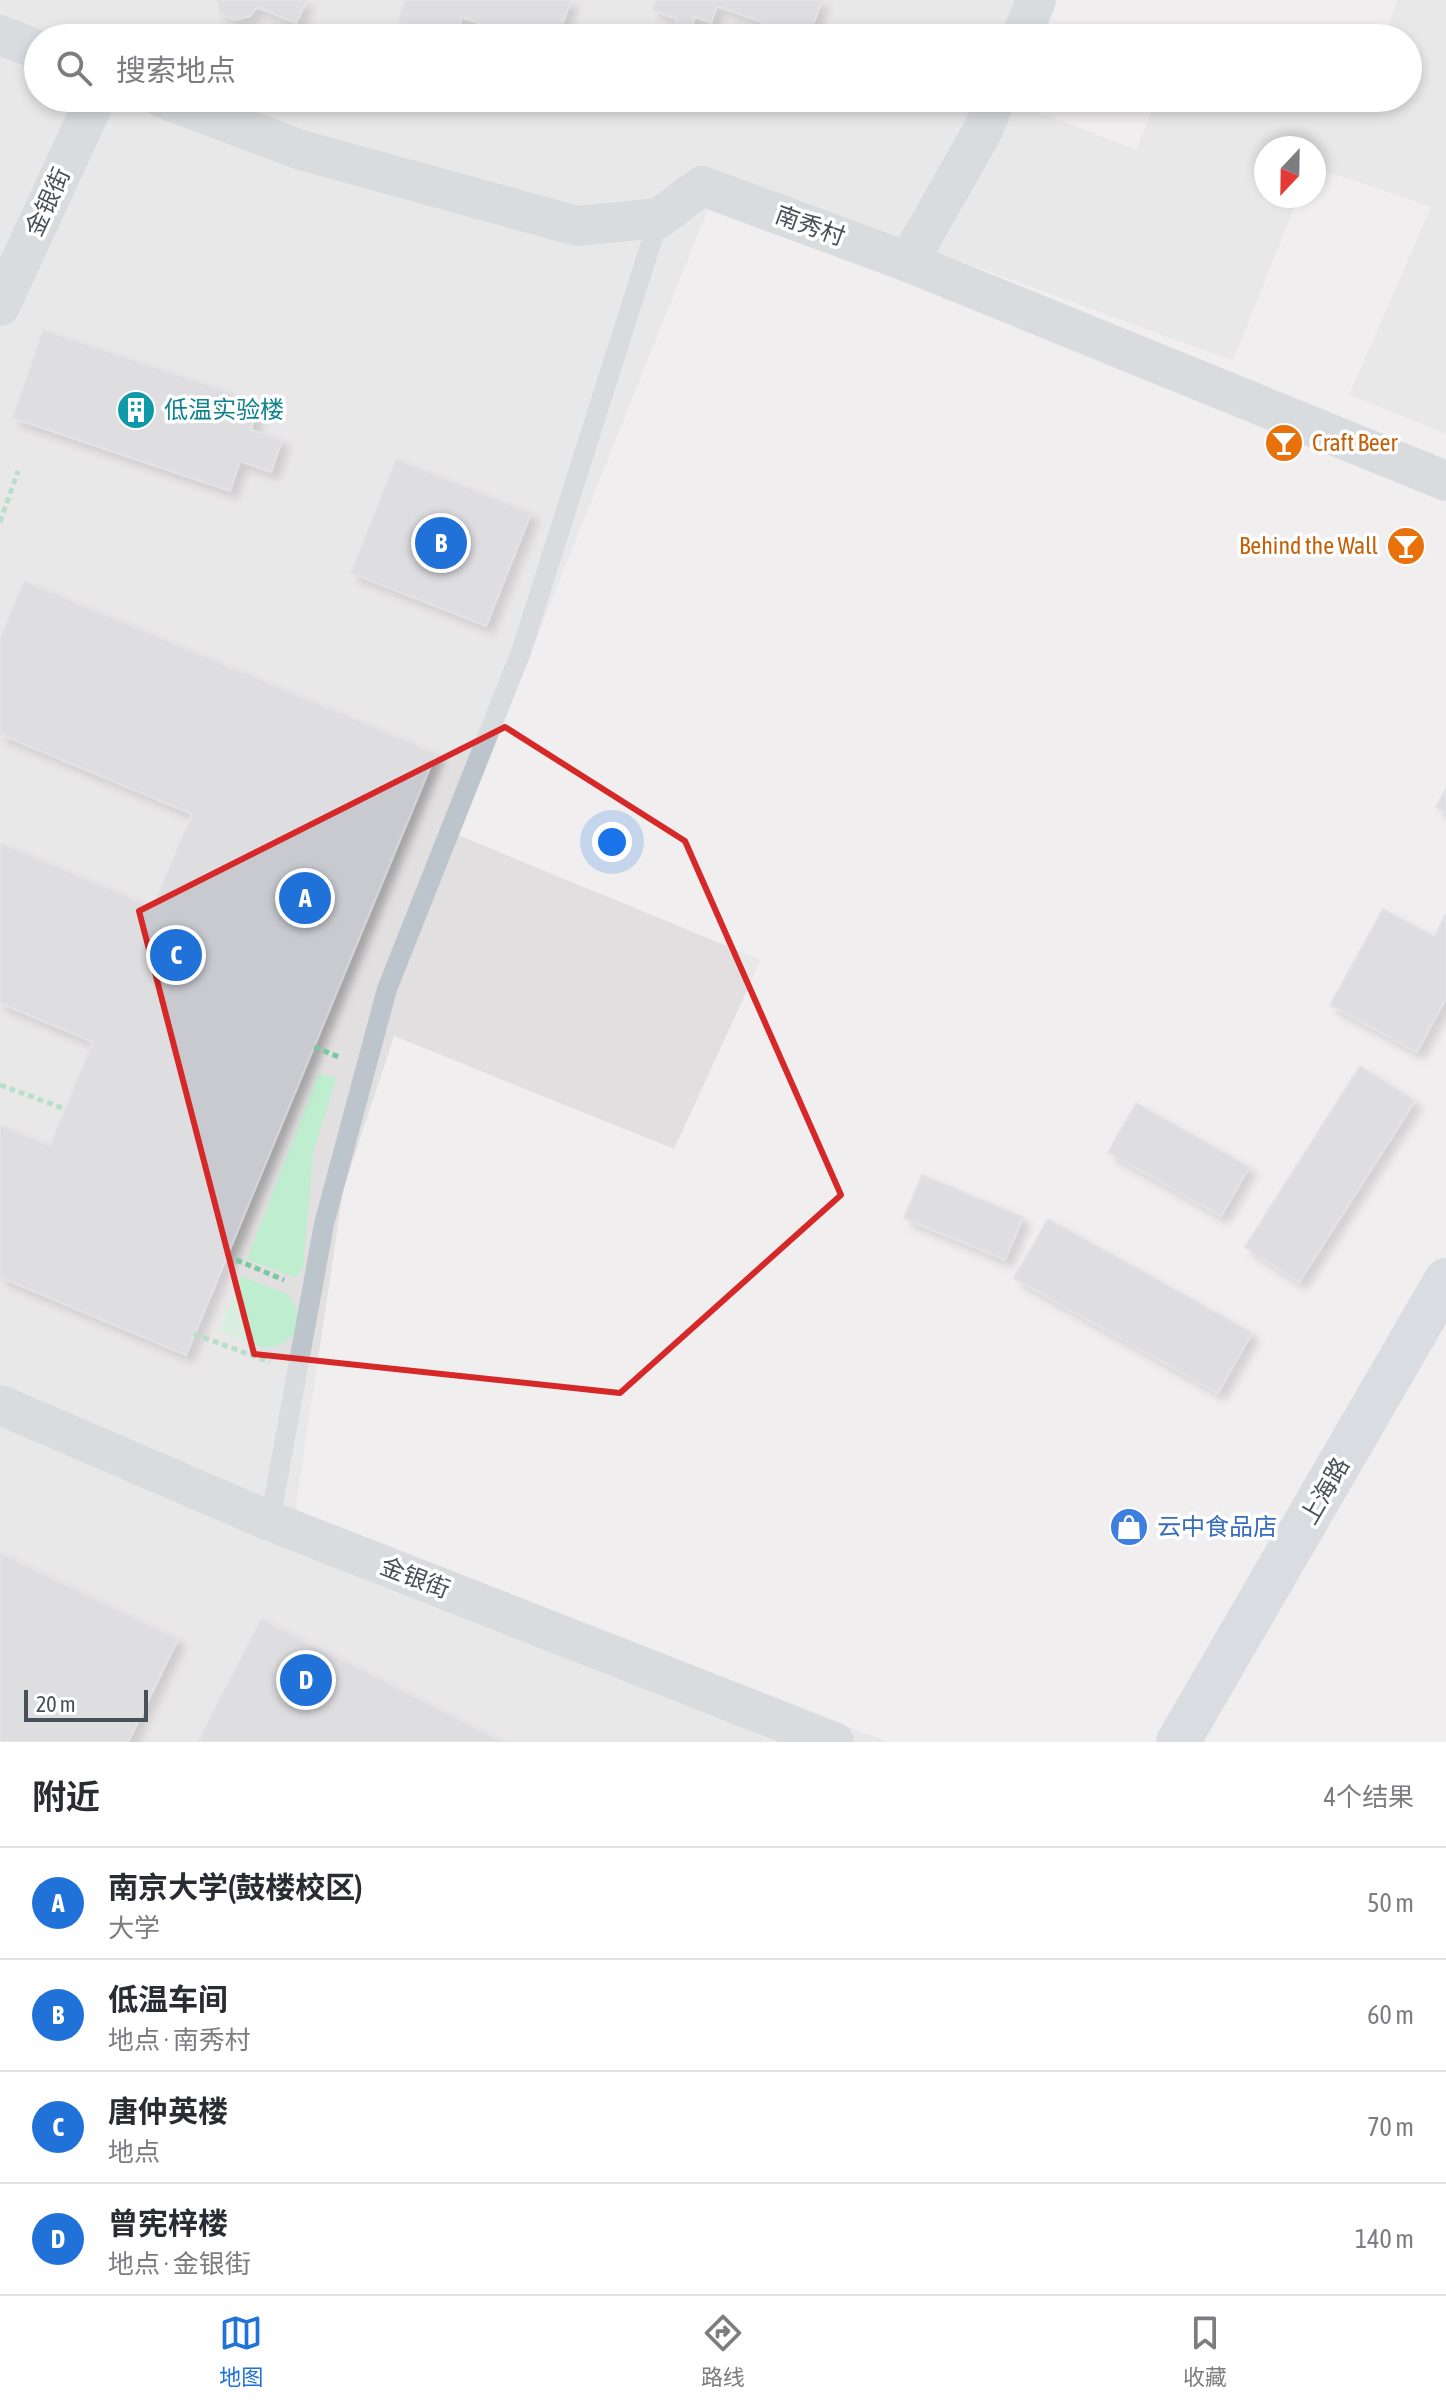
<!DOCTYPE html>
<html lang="zh">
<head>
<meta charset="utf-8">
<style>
	:root { --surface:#fff; --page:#f2f2f3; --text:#2b2b33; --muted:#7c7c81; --line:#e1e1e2; --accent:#2072d8 }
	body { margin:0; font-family:"Asap Condensed","Noto Sans SC",sans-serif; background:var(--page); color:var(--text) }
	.compass { position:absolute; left:1254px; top:136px; width:72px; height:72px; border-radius:50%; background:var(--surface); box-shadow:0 4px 12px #0003; rotate:202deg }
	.scale { position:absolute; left:24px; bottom:20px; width:124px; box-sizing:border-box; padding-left:8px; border:4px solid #47515a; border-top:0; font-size:22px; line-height:28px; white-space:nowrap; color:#47515a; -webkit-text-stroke:6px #fff; paint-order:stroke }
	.you { position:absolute; left:612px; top:842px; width:28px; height:28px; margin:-20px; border:6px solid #fff; border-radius:50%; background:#1a73e8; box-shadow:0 0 0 12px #1a73e833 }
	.badge { display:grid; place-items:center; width:52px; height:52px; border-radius:50%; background:var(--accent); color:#fff; font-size:26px; font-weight:700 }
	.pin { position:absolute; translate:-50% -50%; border:4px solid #fff; box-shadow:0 2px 8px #0006 }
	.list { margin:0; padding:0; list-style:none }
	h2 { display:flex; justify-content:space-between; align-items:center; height:104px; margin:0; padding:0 32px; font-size:34px }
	h2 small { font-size:26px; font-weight:400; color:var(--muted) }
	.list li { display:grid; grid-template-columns:52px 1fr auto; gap:24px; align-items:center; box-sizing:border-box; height:112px; padding:0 32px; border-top:2px solid var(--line) }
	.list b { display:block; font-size:30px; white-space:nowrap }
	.list p { margin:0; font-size:26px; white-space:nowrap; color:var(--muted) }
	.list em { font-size:26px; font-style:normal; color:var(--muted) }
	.icon { flex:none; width:44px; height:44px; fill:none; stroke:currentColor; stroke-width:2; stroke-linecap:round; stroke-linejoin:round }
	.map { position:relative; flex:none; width:1446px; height:1742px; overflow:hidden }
	.search { position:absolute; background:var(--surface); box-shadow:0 4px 12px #0003; left:24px; right:24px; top:24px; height:88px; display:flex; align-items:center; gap:20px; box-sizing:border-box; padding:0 28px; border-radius:44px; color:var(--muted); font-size:30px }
	.sheet { height:552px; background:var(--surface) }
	nav { display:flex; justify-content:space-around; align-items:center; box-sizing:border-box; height:112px; border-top:2px solid var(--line); background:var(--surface); font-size:22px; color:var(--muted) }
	nav a { display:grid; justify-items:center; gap:4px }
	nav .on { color:var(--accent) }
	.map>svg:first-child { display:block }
</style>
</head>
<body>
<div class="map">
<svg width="1446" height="1742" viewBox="0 0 1446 1742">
	<defs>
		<filter id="shadow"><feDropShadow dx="7" dy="7" stdDeviation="4" flood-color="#0004"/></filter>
	</defs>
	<rect width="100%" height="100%" fill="#f0eeee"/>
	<path fill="#e1dfdf" d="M0,0H1015L1005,38H38V98H1004L1136,150L1157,98H1408V38H1384L1397,0H1446V434L1349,395L1431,207L1314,167V148H1266V196H1299L1233,361L722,174L458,835L761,960L674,1149L394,1036L343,1191L294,1520L889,1742H0Z"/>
	<path fill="#beedcf" d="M319,1073L336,1078L313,1153L303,1268L296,1278L247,1259Z
		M241,1276L289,1295L296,1307L298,1329C273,1362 250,1343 219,1330Z"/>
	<path fill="#c8cad0" stroke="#d2d4d9" stroke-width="2" filter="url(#shadow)" d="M217,0H307L296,23L257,7L250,16L235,20L220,13Z
		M405,0H571L557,38H506L508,33L462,17L456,34L440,29L437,38H422L423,30L398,21Z
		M656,0H822L808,38H756L762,22L717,6L711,23L695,17L690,32L675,27L677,19L652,10Z
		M43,330L259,402L251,430L282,440L271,472L240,461L230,491L13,418Z
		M396,459L531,513L486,626L351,573Z
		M24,581L436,753L186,1355L0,1277V1125L50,1146L93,1042L0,1003V843L153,907L192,814L0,734V639Z
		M1446,789V812L1436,807Z
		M1383,909L1434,937L1446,914V998L1417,1052L1330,1005Z
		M1360,1066L1415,1101L1299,1282L1245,1247Z
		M1136,1103L1249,1167L1221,1216L1108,1152Z
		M922,1175L1023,1217L1005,1260L904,1218Z
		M1048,1219L1252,1333L1218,1393L1014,1278Z
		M0,1553L178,1639L128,1742H0Z
		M261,1619L503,1742H198Z"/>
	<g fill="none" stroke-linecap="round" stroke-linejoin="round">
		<path stroke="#77c9a0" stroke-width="5" stroke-dasharray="6 4" stroke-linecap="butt" d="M0,522L18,471
			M314,1047L339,1057
			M0,1085L65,1109
			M227,1256L284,1280
			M194,1334L270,1362"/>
		<path stroke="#bdc5cc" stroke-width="20" d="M270,1521L324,1224L387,989L521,652L659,218"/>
		<path stroke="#bdc5cc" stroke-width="40" d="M0,35L38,50
			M1021,38L1036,0
			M162,98L301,150L577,226L659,218L702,186L908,262L1446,481
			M908,262L983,130L996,98
			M0,306L96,98
			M0,1405L270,1521L834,1742"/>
		<path stroke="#bcc6d1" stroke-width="44" d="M1178,1742L1446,1280"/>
	</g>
	<path d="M0 0H1446V1742H0ZM505,727L685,841L841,1195L620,1393L254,1354L139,911Z" fill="#f0eeee" fill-opacity=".55" fill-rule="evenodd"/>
	<path fill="none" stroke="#d62828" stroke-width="6" stroke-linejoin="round" d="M505,727L685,841L841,1195L620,1393L254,1354L139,911Z"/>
	<defs>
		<symbol id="building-disc" viewBox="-11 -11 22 22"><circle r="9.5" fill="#0f9aa8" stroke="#fff"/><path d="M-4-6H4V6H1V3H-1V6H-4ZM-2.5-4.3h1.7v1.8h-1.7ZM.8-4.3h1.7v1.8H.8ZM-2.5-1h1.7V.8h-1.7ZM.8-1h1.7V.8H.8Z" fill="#fff"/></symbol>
		<symbol id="bar-disc" viewBox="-11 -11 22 22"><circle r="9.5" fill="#e8710a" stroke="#fff"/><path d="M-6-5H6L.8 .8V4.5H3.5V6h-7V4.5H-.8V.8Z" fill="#fff"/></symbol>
		<symbol id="shop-disc" viewBox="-11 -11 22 22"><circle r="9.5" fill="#3f7fe0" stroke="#fff"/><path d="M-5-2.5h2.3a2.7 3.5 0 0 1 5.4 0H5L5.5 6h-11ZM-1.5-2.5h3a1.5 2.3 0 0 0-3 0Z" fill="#fff"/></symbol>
	</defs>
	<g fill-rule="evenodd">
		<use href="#building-disc" x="114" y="388" width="44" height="44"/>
		<use href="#bar-disc" x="1262" y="421" width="44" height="44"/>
		<use href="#bar-disc" x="1384" y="524" width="44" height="44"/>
		<use href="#shop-disc" x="1107" y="1505" width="44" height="44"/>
	</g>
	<g text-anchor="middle" stroke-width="7" stroke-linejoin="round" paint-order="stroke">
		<g font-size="24" fill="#47515a" stroke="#fff">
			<text transform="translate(48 202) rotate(-65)" y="8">金银街</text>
			<text transform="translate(810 226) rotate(20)" y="8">南秀村</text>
			<text transform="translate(1325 1491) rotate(-60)" y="8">上海路</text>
			<text transform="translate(415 1578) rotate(21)" y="8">金银街</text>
		</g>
		<g font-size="24" fill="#0d838f" stroke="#fff" text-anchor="start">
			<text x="164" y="418">低温实验楼</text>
		</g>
		<g font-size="24" fill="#c56008" stroke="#fff" text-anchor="start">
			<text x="1312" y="451">Craft Beer</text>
			<text x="1378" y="554" text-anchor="end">Behind the Wall</text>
		</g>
		<g font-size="24" fill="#366cbe" stroke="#fff" text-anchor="start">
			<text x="1157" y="1535">云中食品店</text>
		</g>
	</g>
</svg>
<svg class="compass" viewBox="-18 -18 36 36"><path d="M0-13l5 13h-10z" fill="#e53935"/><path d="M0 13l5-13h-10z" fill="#7c7c81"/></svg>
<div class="scale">20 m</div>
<div class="you"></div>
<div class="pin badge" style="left:305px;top:898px">A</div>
<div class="pin badge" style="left:441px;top:543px">B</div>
<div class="pin badge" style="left:176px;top:955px">C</div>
<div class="pin badge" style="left:306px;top:1680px">D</div>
<div class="search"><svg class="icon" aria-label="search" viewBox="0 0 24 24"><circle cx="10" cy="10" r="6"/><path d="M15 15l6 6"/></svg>搜索地点</div>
</div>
<section class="sheet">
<h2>附近<small>4个结果</small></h2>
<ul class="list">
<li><span class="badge">A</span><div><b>南京大学(鼓楼校区)</b><p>大学</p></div><em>50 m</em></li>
<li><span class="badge">B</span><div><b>低温车间</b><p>地点 · 南秀村</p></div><em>60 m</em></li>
<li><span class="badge">C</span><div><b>唐仲英楼</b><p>地点</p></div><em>70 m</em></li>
<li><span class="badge">D</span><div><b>曾宪梓楼</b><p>地点 · 金银街</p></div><em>140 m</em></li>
</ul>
</section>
<nav>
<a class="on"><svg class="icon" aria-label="map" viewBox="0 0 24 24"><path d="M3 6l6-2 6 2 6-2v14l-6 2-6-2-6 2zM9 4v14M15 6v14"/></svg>地图</a>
<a><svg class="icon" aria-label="directions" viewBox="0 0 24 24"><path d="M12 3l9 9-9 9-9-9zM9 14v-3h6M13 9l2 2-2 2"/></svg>路线</a>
<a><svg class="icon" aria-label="saved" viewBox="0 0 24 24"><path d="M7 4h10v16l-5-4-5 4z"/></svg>收藏</a>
</nav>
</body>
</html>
